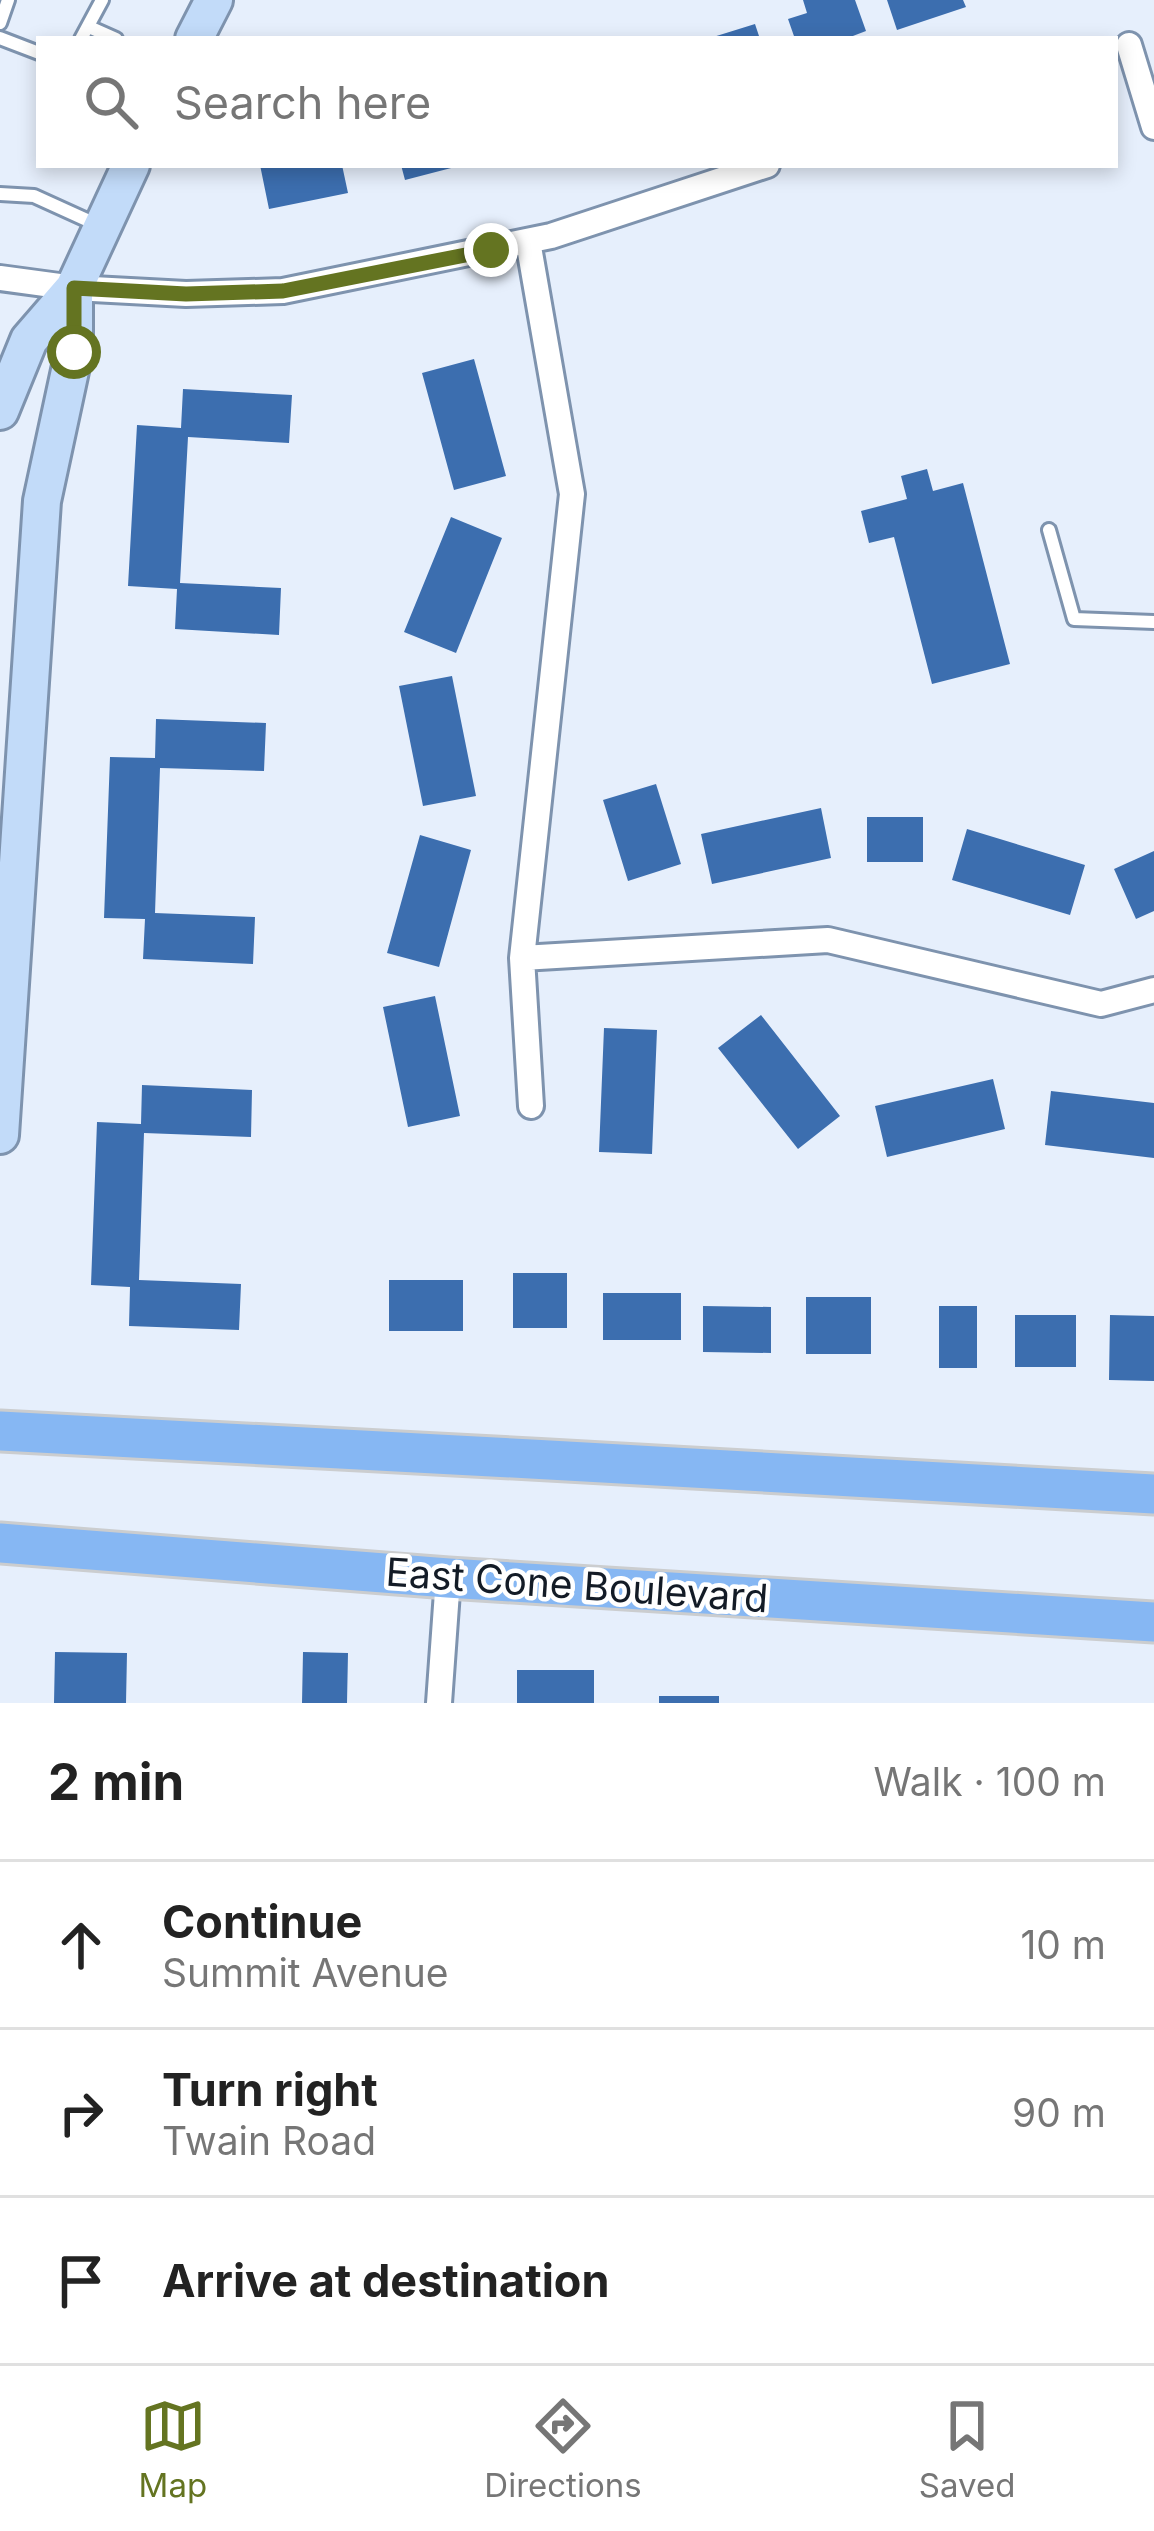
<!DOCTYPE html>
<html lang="en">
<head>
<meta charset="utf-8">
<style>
	:root { --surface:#fff; --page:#f2f2f2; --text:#222; --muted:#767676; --line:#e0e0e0; --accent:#647421 }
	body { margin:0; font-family:Inter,sans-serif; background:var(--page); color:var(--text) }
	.stop { position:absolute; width:36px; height:36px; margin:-27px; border:9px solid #647421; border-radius:50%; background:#fff }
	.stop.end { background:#647421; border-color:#fff; box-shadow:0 3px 12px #0008 }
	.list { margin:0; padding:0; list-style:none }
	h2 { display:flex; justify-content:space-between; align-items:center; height:156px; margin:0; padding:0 48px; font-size:51px }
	h2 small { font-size:39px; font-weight:400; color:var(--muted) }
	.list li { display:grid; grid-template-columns:78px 1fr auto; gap:36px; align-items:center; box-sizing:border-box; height:168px; padding:0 48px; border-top:3px solid var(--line) }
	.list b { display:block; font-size:45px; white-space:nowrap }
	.list p { margin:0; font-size:39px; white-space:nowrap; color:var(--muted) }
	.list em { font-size:39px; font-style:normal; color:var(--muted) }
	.icon { flex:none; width:66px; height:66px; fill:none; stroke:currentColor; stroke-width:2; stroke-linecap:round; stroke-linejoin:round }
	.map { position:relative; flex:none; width:1154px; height:1703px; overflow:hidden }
	.search { position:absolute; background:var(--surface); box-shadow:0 6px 18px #0003; left:36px; right:36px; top:36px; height:132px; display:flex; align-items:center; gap:30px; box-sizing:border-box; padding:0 42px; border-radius:0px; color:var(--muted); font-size:45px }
	.sheet { height:660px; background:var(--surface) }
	nav { display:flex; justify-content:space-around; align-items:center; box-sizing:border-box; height:168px; border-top:3px solid var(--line); background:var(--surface); font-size:33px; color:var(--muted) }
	nav a { display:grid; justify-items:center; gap:6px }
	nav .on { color:var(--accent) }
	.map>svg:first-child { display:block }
</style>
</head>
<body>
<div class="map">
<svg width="1154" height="1703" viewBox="0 0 1154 1703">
	<rect width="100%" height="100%" fill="#e6effc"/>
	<path fill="#3c6eaf" d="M803,0H855L866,31L845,39H795L788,19L807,13Z
		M887,0H963L966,7L897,30Z
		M755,24L760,39H710V38Z
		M260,165H342L348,193L269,209Z
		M401,165H455V167L405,180Z
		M474,359L506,476L454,490L422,373Z
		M183,389L292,395L289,443L188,437L180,583L281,588L279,635L175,629L177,589L128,586L137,425L181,428Z
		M927,469L933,491L963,483L1010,664L932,684L894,537L869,543L861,511L907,499L901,476Z
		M451,517L502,538L456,653L404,632Z
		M452,676L476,796L423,806L399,686Z
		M156,719L266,723L264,771L160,768L155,913L255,917L253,964L143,959L145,919L104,918L110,757L155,758Z
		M656,784L681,864L628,881L603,800Z
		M821,808L831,858L712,884L701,834Z
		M867,817H923V862H867Z
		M967,829L1085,865L1070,915L952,880Z
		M420,835L471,850L439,967L387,953Z
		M1154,851V911L1136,919L1114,869Z
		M435,996L460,1116L408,1127L383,1007Z
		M761,1015L840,1116L798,1149L718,1048Z
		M604,1028L657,1030L652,1154L599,1152Z
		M993,1079L1005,1129L887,1157L875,1106Z
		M142,1085L252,1090L251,1137L144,1133L139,1280L241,1284L239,1330L129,1326L130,1287L91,1285L97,1122L141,1124Z
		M1051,1091L1154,1103V1158L1045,1145Z
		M513,1273H567V1328H513Z
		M389,1280H463V1331H389Z
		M603,1293H681V1340H603Z
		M806,1297H871V1354H806Z
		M703,1306L771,1307V1353L703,1352Z
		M939,1306H977V1368H939Z
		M1015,1315H1076V1367H1015Z
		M1110,1315L1154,1316V1381L1109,1380Z
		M55,1652L127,1653L126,1703H54Z
		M303,1652L348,1653L347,1703H302Z
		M517,1670H594V1703H517Z
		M659,1696H719V1703H659Z"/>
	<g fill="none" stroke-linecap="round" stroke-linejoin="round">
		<defs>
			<path id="service" d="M0,23L8,0
				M89,27L116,39
				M0,38L39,53
				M81,39L102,0
				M0,194L34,196L100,226
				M1049,530L1074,619L1154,622"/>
			<path id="minor" d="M1129,45L1154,127
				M528,241L572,494L522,958L828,940L1101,1004L1154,990
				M0,278L74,288L186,294L283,291L551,236L767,165
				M522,958L531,1106
				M439,1703L448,1578"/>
			<path id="secondary" d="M194,39L214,0
				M0,411L29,340L74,288L131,165
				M0,1135L42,501L74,352V288"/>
			<path id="primary" d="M0,1431C385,1452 769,1470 1154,1494
				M0,1543L448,1578L1154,1622"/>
		</defs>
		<use href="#service" stroke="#7e93ae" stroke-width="18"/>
		<use href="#minor" stroke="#7e93ae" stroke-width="30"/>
		<use href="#secondary" stroke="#7e93ae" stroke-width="42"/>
		<use href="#primary" stroke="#cbcdcf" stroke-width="45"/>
		<use href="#service" stroke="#fff" stroke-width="12"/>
		<use href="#minor" stroke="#fff" stroke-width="24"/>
		<use href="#secondary" stroke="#c2dbf9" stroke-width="36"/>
		<use href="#primary" stroke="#86b7f3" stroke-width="39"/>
	</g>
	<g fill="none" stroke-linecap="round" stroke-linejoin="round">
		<path stroke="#647421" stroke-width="15" d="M74,352V288L186,294L283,291L491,250"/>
	</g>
	<g text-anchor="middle" stroke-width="9" stroke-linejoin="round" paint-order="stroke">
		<g font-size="39" fill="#131b26" stroke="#fff">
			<text transform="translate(577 1585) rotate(4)" y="14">East Cone Boulevard</text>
		</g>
	</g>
</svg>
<div class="stop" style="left:74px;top:352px"></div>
<div class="stop end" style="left:491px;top:250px"></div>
<div class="search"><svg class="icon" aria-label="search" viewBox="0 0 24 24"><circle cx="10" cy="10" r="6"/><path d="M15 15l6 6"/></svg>Search here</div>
</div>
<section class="sheet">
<h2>2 min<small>Walk · 100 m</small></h2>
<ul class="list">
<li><svg class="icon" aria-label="ahead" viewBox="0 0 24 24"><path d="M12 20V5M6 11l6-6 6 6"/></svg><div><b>Continue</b><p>Summit Avenue</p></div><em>10 m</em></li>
<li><svg class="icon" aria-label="right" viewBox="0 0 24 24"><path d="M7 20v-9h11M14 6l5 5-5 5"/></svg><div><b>Turn right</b><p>Twain Road</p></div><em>90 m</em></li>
<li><svg class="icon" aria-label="arrive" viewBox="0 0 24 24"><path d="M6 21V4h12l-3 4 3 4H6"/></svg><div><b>Arrive at destination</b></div></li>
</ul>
</section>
<nav>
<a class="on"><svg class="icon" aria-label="map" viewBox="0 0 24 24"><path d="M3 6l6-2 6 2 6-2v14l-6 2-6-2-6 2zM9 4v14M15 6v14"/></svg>Map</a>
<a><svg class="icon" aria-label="directions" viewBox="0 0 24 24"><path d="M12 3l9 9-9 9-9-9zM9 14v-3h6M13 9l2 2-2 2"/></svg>Directions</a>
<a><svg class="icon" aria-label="saved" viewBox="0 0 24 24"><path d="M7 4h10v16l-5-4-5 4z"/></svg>Saved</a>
</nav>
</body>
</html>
